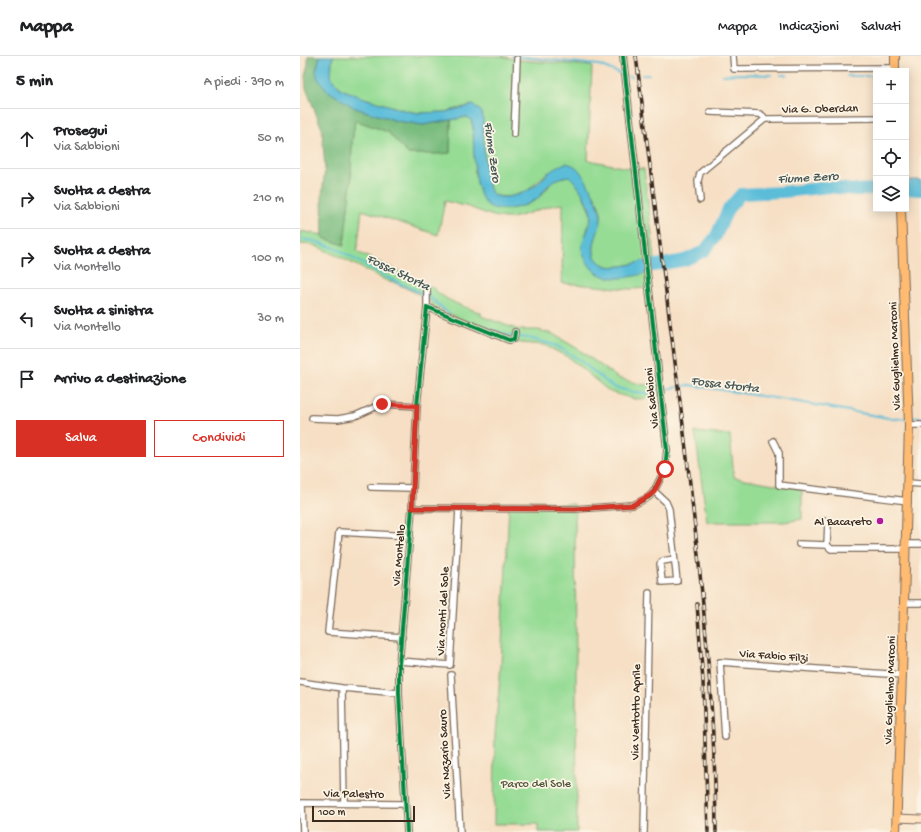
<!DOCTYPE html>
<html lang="it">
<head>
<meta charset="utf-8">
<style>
	:root { --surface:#fff; --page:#f6f6f6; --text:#202124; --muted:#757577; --line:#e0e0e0; --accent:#d93025 }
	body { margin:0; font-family:"Gochi Hand",sans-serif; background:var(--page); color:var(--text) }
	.controls { position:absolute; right:12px; top:12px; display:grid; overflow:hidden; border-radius:0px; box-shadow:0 2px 10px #0003 }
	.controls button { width:36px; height:36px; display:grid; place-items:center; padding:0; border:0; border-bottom:1px solid var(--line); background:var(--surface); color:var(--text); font:20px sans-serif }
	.scale { position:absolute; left:12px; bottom:10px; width:103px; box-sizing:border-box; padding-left:4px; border:2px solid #3b2a1e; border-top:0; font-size:11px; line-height:14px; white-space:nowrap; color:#3b2a1e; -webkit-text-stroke:3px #fcf5e5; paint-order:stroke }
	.stop { position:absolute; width:12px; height:12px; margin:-9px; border:3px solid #d93025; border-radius:50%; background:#fff }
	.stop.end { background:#d93025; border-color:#fff; box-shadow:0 1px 4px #0008 }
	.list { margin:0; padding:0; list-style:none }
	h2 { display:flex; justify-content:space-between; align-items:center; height:52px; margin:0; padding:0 16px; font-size:17px }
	h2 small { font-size:13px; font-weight:400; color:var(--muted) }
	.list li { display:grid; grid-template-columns:26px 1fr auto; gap:12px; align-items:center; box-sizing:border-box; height:60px; padding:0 16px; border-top:1px solid var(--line) }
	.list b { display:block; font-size:15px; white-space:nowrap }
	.list p { margin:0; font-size:13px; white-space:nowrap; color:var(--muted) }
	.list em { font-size:13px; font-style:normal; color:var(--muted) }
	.actions { display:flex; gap:8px; padding:12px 16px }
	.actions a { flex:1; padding:9px 0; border:1px solid var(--accent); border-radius:0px; text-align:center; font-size:14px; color:var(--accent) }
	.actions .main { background:var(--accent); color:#fff }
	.icon { flex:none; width:22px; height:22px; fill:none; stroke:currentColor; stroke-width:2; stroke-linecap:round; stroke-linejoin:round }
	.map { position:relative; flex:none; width:621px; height:776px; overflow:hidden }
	header { display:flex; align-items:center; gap:24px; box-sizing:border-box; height:56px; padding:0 20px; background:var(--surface); border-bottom:1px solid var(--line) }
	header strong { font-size:19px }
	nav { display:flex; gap:22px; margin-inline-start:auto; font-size:14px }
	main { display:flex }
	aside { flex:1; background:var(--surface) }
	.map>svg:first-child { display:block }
</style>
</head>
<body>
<header>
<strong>Mappa</strong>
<nav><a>Mappa</a><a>Indicazioni</a><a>Salvati</a></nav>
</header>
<main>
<aside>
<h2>5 min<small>A piedi · 390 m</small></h2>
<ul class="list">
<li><svg class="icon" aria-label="ahead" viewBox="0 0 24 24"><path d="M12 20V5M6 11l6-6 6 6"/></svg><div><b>Prosegui</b><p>Via Sabbioni</p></div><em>50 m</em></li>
<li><svg class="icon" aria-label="right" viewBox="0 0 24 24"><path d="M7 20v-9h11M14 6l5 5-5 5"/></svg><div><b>Svolta a destra</b><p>Via Sabbioni</p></div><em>210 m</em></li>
<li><svg class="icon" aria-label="right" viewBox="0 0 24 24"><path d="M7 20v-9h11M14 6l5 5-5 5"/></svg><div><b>Svolta a destra</b><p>Via Montello</p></div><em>100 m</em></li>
<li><svg class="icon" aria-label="left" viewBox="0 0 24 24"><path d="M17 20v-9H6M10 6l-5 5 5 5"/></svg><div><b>Svolta a sinistra</b><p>Via Montello</p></div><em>30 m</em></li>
<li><svg class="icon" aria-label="arrive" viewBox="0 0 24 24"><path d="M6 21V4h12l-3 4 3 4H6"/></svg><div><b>Arrivo a destinazione</b></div></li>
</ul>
<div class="actions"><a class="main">Salva</a><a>Condividi</a></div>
</aside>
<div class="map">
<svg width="621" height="776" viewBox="0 0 621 776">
	<rect width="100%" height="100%" fill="#fcf5e5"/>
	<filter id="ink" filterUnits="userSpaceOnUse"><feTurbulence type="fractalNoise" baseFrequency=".025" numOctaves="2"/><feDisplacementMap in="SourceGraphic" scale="8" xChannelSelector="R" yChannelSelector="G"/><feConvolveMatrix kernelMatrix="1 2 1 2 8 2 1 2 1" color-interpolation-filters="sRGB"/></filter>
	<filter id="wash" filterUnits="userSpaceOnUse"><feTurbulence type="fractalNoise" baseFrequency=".012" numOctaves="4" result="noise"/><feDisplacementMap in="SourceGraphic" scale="16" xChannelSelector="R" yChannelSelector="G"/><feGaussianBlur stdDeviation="0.9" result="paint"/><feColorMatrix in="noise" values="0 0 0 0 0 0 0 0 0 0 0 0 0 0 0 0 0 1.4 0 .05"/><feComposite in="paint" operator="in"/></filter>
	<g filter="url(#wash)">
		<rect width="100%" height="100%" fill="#f6dfc4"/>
		<path fill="#96dc95" stroke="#68835a" d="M34,0H202L218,4L292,10L288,104L327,112L344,113L355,204C342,204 316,215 304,209C281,198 304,171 301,156C296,140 286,124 276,111L247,117L227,135L210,141L195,140L191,136L186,118L184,98L173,49L145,56L119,57L107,55L61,41L41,33L31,22L32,3Z
			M167,61L171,64L173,71L175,119L197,153C211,153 229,151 239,141C253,129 248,123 269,120L275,124L282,136L291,159L282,193L317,222L347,217L350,232L329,233L262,227L263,148C245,149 229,159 211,162C197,163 182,156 169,151C161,149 153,147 145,145L138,179L62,154L57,196L132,231C145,245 163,250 181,257V260L219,274H238L253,278L278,293L318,322L344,329L360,325L361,340L357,342L334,343L310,336L268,301L244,289L211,286L135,251L127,242L91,225V227L48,205L14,189L0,188V175L23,179V182L44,189L51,124L52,87L55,64L88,76L108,98L150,97L151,64Z
			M395,376L430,379L434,421L502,433V463L484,466H407Z
			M274,448L275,455L277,776H238V768H194L195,679L201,609L209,449Z"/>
		<path fill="#78bc7e" stroke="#5a734e" d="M8,0H20L16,15L55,52L97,65L123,69L151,64L150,97L140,98H108L88,76L55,64L52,87L51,124L44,189L23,182L22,139L25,113L22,73L6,32L5,20L8,9Z"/>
		<path fill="#5bbdd9" stroke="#4b747c" d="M20,0H34L32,3L31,22L41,33L61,41L107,55L119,57L145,56L173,49L180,54L183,61C184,75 183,132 194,139C202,144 219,139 227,135C242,127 247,113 266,107C270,108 274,109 277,112C285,120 301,150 301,161C302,176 282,197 304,209C315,215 342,204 355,204L357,214C336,220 304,231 289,209C286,204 282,198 282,192C283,181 291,171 291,160C291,150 277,126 269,120C256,122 252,124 244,135C242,137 241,140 238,142C229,149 215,153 204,153C199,153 193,153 189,150C172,140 174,89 173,71L171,64L167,61L123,69L97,65L55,52L28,35L18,23L16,15Z
			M609,124H621V139L609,138Z"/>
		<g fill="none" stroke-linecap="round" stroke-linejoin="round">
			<path stroke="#5bbdd9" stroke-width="2" d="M212,0L299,9L321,18
				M342,19H349
				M423,19L439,18L471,19
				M481,19H487
				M328,20L332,21
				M547,20H576
				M0,183L14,185L35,192L88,222L130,241L149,258
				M186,272L210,280L229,282L257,290L278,303L313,331L333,336L350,337L372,332L389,329L403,331L487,344L594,363L607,362
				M612,362L621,361"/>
			<path stroke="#5bbdd9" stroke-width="12" d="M606,133L621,134
				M341,212L385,204L404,195L416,180L428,153L441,138L483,136L529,131L555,134L576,133"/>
		</g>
	</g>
	<g filter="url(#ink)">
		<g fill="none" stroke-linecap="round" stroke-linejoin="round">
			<defs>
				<path id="street" d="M433,0L434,13L595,12
					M410,56L460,58L463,60L465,63
					M214,78L217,3
					M400,144L398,125L400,117L465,63L576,62
					M127,251V234
					M12,362L38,363L55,360L82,348L117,350
					M609,369H621
					M473,385L479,397V429L608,445
					M608,427L621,428
					M71,431L112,432
					M354,435L366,446L369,453L377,525L362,526L360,508L363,505L374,503
					M112,452L275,453L333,449L349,441L354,435L365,413L367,394L323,0
					M523,465L528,466L527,489
					M499,488L527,489L531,493H606
					M606,488H621
					M604,547H621
					M102,581L28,576L39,476L110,480
					M99,605L150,609L159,453
					M151,619L160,776
					M0,626L42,632L99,637
					M42,632L44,747
					M425,681L420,606L602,619
					M3,776L2,747L105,748
					M107,776L99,637V609L112,452L117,350L127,251L209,284L214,283L215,276
					M344,776L349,537"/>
				<path id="secondary" d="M596,762L621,763"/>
				<path id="primary" d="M595,0V15
					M596,776L602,619L609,369L601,153"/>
			</defs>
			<use href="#street" stroke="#7c6958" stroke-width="8"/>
			<use href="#secondary" stroke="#7c6958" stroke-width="9"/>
			<use href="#primary" stroke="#7c6958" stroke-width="10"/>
			<use href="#street" stroke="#fff" stroke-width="5.5"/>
			<use href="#secondary" stroke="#ffe4c6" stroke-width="7"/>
			<use href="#primary" stroke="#ffbb71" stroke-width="8"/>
			<defs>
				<path id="rail" d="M336,0C352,126 369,252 384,377C400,510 415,642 416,776
					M397,548L403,625L408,776"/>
			</defs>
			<use href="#rail" stroke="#3b2a1e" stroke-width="3.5"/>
			<use href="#rail" stroke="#fcf5e5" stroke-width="2" stroke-dasharray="6" stroke-linecap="butt"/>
			<defs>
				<path id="cycleway" d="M112,452L275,453L333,449L349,441L354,435L365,413L367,394L323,0
					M107,776L99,637V609L112,452L117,350L127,251L209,284L214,283L215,276"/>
			</defs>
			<use href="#cycleway" stroke="#fcf5e5" stroke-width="6"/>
			<use href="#cycleway" stroke="#00873e" stroke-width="4"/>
		</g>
	</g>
	<g fill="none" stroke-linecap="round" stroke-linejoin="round" filter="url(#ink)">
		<path stroke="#d93025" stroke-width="5" d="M82,348L117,350L112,452L275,453L333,449L349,440L354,436L365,413"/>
	</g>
	<circle fill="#b5179e" stroke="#fcf5e5" stroke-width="1.5" cx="580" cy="465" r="4"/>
	<g text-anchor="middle" stroke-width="3.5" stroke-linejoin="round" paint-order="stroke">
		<g font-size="12" fill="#3b2a1e" stroke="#fcf5e5">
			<text transform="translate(520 52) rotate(-1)" y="4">Via G. Oberdan</text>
			<text transform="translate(594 300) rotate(-92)" y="4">Via Guglielmo Marconi</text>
			<text transform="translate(351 342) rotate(-96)" y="4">Via Sabbioni</text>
			<text transform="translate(98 499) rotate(-85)" y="4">Via Montello</text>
			<text transform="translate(142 555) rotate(-87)" y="4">Via Monti del Sole</text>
			<text transform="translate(474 599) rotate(4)" y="4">Via Fabio Filzi</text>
			<text transform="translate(589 634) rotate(-88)" y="4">Via Guglielmo Marconi</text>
			<text transform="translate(335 656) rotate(-89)" y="4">Via Ventotto Aprile</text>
			<text transform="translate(144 698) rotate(-93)" y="4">Via Nazario Sauro</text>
			<text transform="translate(54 737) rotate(1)" y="4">Via Palestro</text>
		</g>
		<g font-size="12" fill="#3b2a1e" stroke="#fcf5e5" text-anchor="end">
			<text x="572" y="469">Al Bacareto</text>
		</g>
		<g font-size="12" fill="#52563c" stroke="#fcf5e5">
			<text x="236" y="731">Parco del Sole</text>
		</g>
		<g font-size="13" font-style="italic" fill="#455656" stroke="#fcf5e5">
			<text transform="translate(194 96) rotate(82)" y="5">Fiume Zero</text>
			<text transform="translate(508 120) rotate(-3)" y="5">Fiume Zero</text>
			<text transform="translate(99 215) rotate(26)" y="5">Fossa Storta</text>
			<text transform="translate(425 327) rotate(7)" y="5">Fossa Storta</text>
		</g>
	</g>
</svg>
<div class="controls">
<button>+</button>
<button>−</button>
<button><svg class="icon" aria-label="locate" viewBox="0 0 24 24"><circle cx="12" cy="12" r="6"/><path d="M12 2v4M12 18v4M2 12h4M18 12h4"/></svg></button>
<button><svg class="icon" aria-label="layers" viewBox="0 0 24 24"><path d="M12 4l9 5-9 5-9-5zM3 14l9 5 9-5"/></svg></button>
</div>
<div class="scale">100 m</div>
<div class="stop" style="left:365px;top:413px"></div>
<div class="stop end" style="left:82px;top:348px"></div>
</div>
</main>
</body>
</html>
